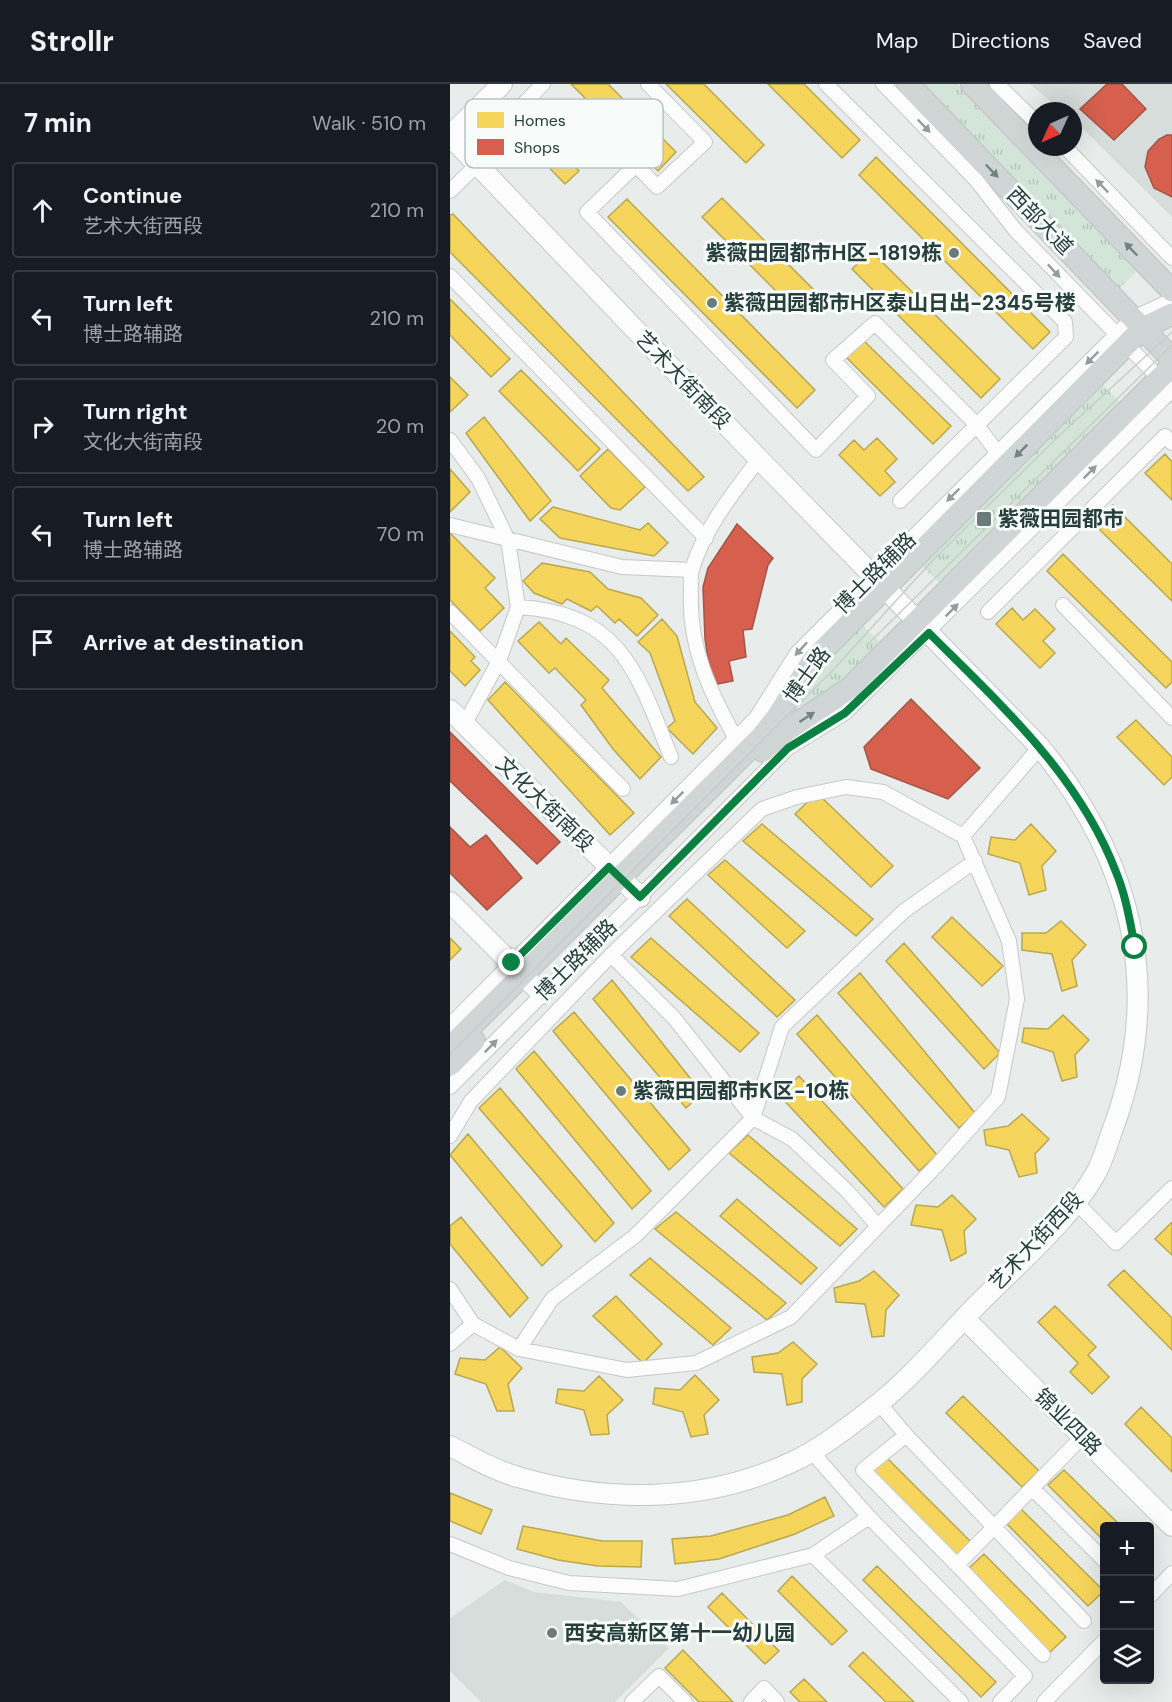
<!DOCTYPE html>
<html lang="en">
<head>
<meta charset="utf-8">
<style>
	:root { --surface:#171b24; --page:#242831; --text:#f1f3f6; --muted:#9ea1a6; --line:#363941 }
	body { margin:0; font-family:"DM Sans","Noto Sans SC",sans-serif; background:var(--page); color:var(--text) }
	.controls { position:absolute; right:18px; bottom:18px; display:grid; overflow:hidden; border-radius:6px; box-shadow:0 6px 24px #0002 }
	.controls button { width:54px; height:54px; display:grid; place-items:center; padding:0; border:0; border-bottom:2px solid var(--line); background:var(--surface); color:var(--text); font:30px sans-serif }
	.compass { position:absolute; left:578px; top:18px; width:54px; height:54px; border-radius:50%; background:var(--surface); box-shadow:0 6px 24px #0002; rotate:225deg }
	.stop { position:absolute; width:18px; height:18px; margin:-14px; border:4px solid #0b8043; border-radius:50%; background:#fff }
	.stop.end { background:#0b8043; border-color:#fff; box-shadow:0 2px 6px #0008 }
	.list { margin:0; padding:0; list-style:none }
	h2 { display:flex; justify-content:space-between; align-items:center; height:78px; margin:0; padding:0 24px; font-size:26px }
	h2 small { font-size:20px; font-weight:400; color:var(--muted) }
	.list li { display:grid; grid-template-columns:39px 1fr auto; gap:18px; align-items:center; box-sizing:border-box; height:96px; margin:0 12px 12px; padding:0 12px; border:2px solid var(--line); border-radius:6px }
	.list b { display:block; font-size:22px; white-space:nowrap }
	.list p { margin:0; font-size:20px; white-space:nowrap; color:var(--muted) }
	.list em { font-size:20px; font-style:normal; color:var(--muted) }
	.icon { flex:none; width:33px; height:33px; fill:none; stroke:currentColor; stroke-width:2; stroke-linecap:round; stroke-linejoin:round }
	.map { position:relative; flex:none; width:722px; height:1618px; overflow:hidden }
	header { display:flex; align-items:center; gap:36px; box-sizing:border-box; height:84px; padding:0 30px; background:var(--surface); border-bottom:2px solid var(--line) }
	header strong { font-size:28px }
	nav { display:flex; gap:33px; margin-inline-start:auto; font-size:21px }
	main { display:flex }
	aside { flex:1; background:var(--surface) }
	.map>svg:first-child { display:block }
</style>
</head>
<body>
<header>
<strong>Strollr</strong>
<nav><a>Map</a><a>Directions</a><a>Saved</a></nav>
</header>
<main>
<aside>
<h2>7 min<small>Walk · 510 m</small></h2>
<ul class="list">
<li><svg class="icon" aria-label="ahead" viewBox="0 0 24 24"><path d="M12 20V5M6 11l6-6 6 6"/></svg><div><b>Continue</b><p>艺术大街西段</p></div><em>210 m</em></li>
<li><svg class="icon" aria-label="left" viewBox="0 0 24 24"><path d="M17 20v-9H6M10 6l-5 5 5 5"/></svg><div><b>Turn left</b><p>博士路辅路</p></div><em>210 m</em></li>
<li><svg class="icon" aria-label="right" viewBox="0 0 24 24"><path d="M7 20v-9h11M14 6l5 5-5 5"/></svg><div><b>Turn right</b><p>文化大街南段</p></div><em>20 m</em></li>
<li><svg class="icon" aria-label="left" viewBox="0 0 24 24"><path d="M17 20v-9H6M10 6l-5 5 5 5"/></svg><div><b>Turn left</b><p>博士路辅路</p></div><em>70 m</em></li>
<li><svg class="icon" aria-label="arrive" viewBox="0 0 24 24"><path d="M6 21V4h12l-3 4 3 4H6"/></svg><div><b>Arrive at destination</b></div></li>
</ul>
</aside>
<div class="map">
<svg width="722" height="1618" viewBox="0 0 722 1618">
	<defs>
		<pattern id="grass-tufts" width="24" height="20" patternUnits="userSpaceOnUse" patternTransform="scale(1.5)"><rect width="24" height="20" fill="#d3e4d8"/><path d="M3 7l-1-3M5 7V3M7 7l1-3M15 17l-1-3M17 17v-4M19 17l1-3" fill="none" stroke="#b5c5ba"/></pattern>
	</defs>
	<rect width="100%" height="100%" fill="#e8ecea"/>
	<path fill="#d7ddda" d="M579,0H722V133L623,35V27H613Z
		M55,1496L84,1508L171,1518L219,1564L165,1618H31L0,1587V1534Z"/>
	<path fill="url(#grass-tufts)" d="M470,0H508L688,185L669,205Z
		M652,300L672,320L491,501L471,481Z
		M411,540L432,560L397,594L356,627L346,617L378,574Z"/>
	<path fill="#f6d55c" stroke="#b8a852" stroke-width="1.5" d="M121,0H158L226,68L208,87Z
		M216,0H254L314,61L296,79Z
		M318,0H354L410,56L392,74Z
		M107,37L126,57L113,70L129,87L115,100L69,53L82,39L94,50Z
		M426,73L600,248L583,265L409,91Z
		M272,114L368,210L348,229L252,133Z
		M177,115L365,306L347,324L158,133Z
		M3,130L254,393L238,407L0,168V131Z
		M421,167L550,295L531,314L402,185Z
		M0,215L60,275L41,293L0,251Z
		M412,255L501,342L483,360L395,272Z
		M71,286L150,365L128,387L49,307Z
		M0,293L18,311L0,328Z
		M34,333L101,417L80,437L16,349Z
		M427,354L447,375L435,387L445,398L430,412L389,371L404,356L414,366Z
		M158,365L195,403L170,426L161,424L130,392Z
		M715,370L722,378V416L695,389Z
		M0,385L20,408L0,428Z
		M663,421L722,480V517L644,440Z
		M103,423L190,446L198,439L218,459L204,472L110,454L90,435Z
		M0,449L45,494L35,504L54,524L30,547L0,516Z
		M613,470L722,578V598L716,604L597,487Z
		M92,479L140,488L158,505L191,514L208,531L187,552L169,535L165,539L147,522L141,527L117,515L112,520L84,509L73,497Z
		M562,524L573,536L585,525L605,545L593,557L605,569L590,584L546,540Z
		M212,535L227,552L245,618L267,644L243,670L217,644L225,637L200,569L188,558Z
		M89,538L111,560L116,554L159,596L152,604L211,673L190,695L163,665L131,621L136,616L105,584L99,589L68,557Z
		M0,547L25,573L21,577L30,586L15,602L0,587Z
		M55,598L184,729L160,751L38,616Z
		M686,636L722,673V693L714,701L667,653Z
		M367,709L443,782L421,803L345,730Z
		M312,740L423,835L406,852L293,757Z
		M581,740L606,767L592,782L596,806L579,811L570,779L538,770L541,753L565,756Z
		M275,776L355,847L337,864L258,791Z
		M237,815L345,916L327,933L219,832Z
		M502,833L553,882L532,902L482,853Z
		M611,837L636,861L622,876L627,902L612,907L602,870L572,866V849H596Z
		M0,854L11,865L0,876Z
		M201,854L309,949L290,968L181,873Z
		M454,859L550,969L534,985L436,877Z
		M410,889L525,1029L509,1044L388,909Z
		M162,896L252,1009L236,1024L143,915Z
		M124,928L240,1066L219,1086L103,947Z
		M367,931L487,1071L469,1087L347,950Z
		M613,931L639,956L625,971L627,993L612,997L603,968L572,958L574,944L598,945Z
		M84,967L201,1107L182,1125L66,985Z
		M349,992L453,1105L434,1123L329,1011Z
		M50,1004L164,1139L145,1158L29,1024Z
		M572,1030L599,1055L585,1070L587,1089L569,1093L559,1066L536,1061L534,1046L558,1042Z
		M18,1050L112,1162L92,1182L0,1071Z
		M298,1051L407,1145L390,1162L279,1069Z
		M502,1111L526,1135L514,1147L516,1169L501,1177L492,1146L461,1141L466,1121L488,1123Z
		M287,1115L367,1184L351,1200L270,1132Z
		M226,1128L336,1219L317,1236L205,1145Z
		M11,1133L78,1214L60,1233L0,1160V1142Z
		M722,1138V1171L705,1155Z
		M200,1174L281,1244L263,1261L180,1191Z
		M674,1186L722,1234V1266L658,1201Z
		M424,1187L449,1211L436,1226L434,1252L422,1253L415,1220L386,1218L384,1204L409,1197Z
		M166,1212L212,1260L193,1279L143,1232Z
		M605,1222L646,1263L638,1271L659,1293L642,1310L620,1288L628,1279L588,1238Z
		M343,1258L367,1280L352,1295V1318L337,1321L332,1290L304,1288L302,1273L328,1269Z
		M50,1263L72,1284L58,1300L64,1327H47L36,1300L5,1290L10,1274L35,1276Z
		M245,1291L269,1316L254,1331L258,1350L241,1353L233,1328L203,1320L205,1304L230,1306Z
		M149,1292L173,1316L157,1331L159,1350L141,1351L134,1326L106,1319L108,1305L134,1307Z
		M513,1312L589,1387L572,1403L496,1329Z
		M691,1323L722,1354V1388L675,1340Z
		M437,1374L522,1459L507,1475L422,1388Z
		M614,1386L671,1442H654V1457L598,1401Z
		M0,1409L42,1426L31,1450L0,1437Z
		M375,1413L384,1432L345,1450L269,1475L225,1480L222,1455L261,1452L338,1431Z
		M568,1422L654,1507L638,1522L554,1437Z
		M73,1442L152,1457H192L191,1483L148,1482L108,1476L67,1465Z
		M534,1470L616,1553L599,1569L517,1486Z
		M427,1482L546,1598L531,1613L413,1496Z
		M342,1492L397,1547L382,1561L328,1507Z
		M272,1509L329,1567L315,1580L258,1523Z
		M233,1566L283,1618H249L215,1584Z
		M413,1568L464,1618H436L399,1582Z
		M354,1595L377,1618H350L340,1608Z"/>
	<path fill="#d6604d" stroke="#a15647" stroke-width="1.5" d="M657,0H672L696,25L664,56L630,25Z
		M717,51H722V113L704,104L695,83L698,67L709,55Z
		M287,440L323,474L318,481L302,545L293,546L296,573L279,577L283,597L262,601L255,555L253,503L258,484Z
		M461,615L530,684L498,715L421,685L414,663Z
		M0,648L110,758L87,780L0,697Z
		M0,743L20,763L36,751L72,794L37,826L0,789Z"/>
	<g fill="none" stroke-linecap="round" stroke-linejoin="round">
		<defs>
			<path id="street" d="M198,0L255,58L207,103L186,81L137,128L366,366L418,312L383,276L425,239L526,340L547,368
				M376,0L615,238L616,253L450,417
				M433,0L526,96L566,147L715,300
				M547,0L587,39
				M56,38L93,0
				M615,63L722,174
				M0,107L27,81
				M0,192L256,454
				M0,356L28,394L58,456L68,523L49,577L14,641
				M0,441L172,483L242,486
				M613,521L722,634
				M68,523C171,529 187,588 221,673
				M0,528L173,705
				M538,528L715,352L722,359
				M286,655C260,608 238,562 241,507C241,500 240,492 242,485C255,443 283,409 309,375
				M513,752L590,663
				M161,871L224,934L303,1034L342,1055L397,1107L428,1142
				M0,941L306,634L347,569L683,234L722,216
				M0,1003L338,664L395,629L722,306
				M0,1052L21,1017L161,871L312,725L347,713L396,703L433,708L513,752L559,857L567,915L548,1013L488,1080L341,1233L246,1279L177,1286L69,1265L23,1240L0,1205
				M625,1117L666,1159L722,1104
				M0,1260L23,1240
				M69,1265L102,1215L185,1152L303,1034L332,943L454,827L525,777
				M429,1319L456,1351
				M361,1367L419,1433L575,1592L550,1618
				M582,1404L654,1476
				M0,1460L59,1484L119,1499L228,1505L363,1471L419,1433
				M363,1471L511,1618
				M507,1481L413,1386L456,1351L634,1537
				M700,1512L722,1489
				M593,1571L507,1481L632,1353
				M182,1618L209,1592L235,1618
				M301,1618L314,1604L327,1618
				M594,1618L654,1557"/>
			<path id="secondary" d="M0,52L309,375L590,663C681,774 714,901 665,1039C659,1054 655,1071 648,1085C622,1135 563,1184 524,1224C493,1256 462,1293 428,1320C401,1341 371,1365 340,1379C254,1419 157,1419 68,1393C45,1387 22,1373 0,1362
				M0,52L52,0
				M0,626L190,813
				M0,818L92,910
				M514,1234L722,1442"/>
			<path id="primary" d="M458,0L722,275
				M522,0L722,207
				M313,667L336,647L400,604L722,282
				M0,963L311,653L327,633L363,576L693,244L722,230
				M0,981L24,957"/>
		</defs>
		<use href="#street" stroke="#c5c9c7" stroke-width="16"/>
		<use href="#secondary" stroke="#c4c9c7" stroke-width="22"/>
		<use href="#primary" stroke="#c3cac9" stroke-width="24"/>
		<use href="#street" stroke="#fcfcfc" stroke-width="14"/>
		<use href="#secondary" stroke="#fcfcfc" stroke-width="20"/>
		<use href="#primary" stroke="#d0d6d5" stroke-width="21"/>
		<path stroke="#c9cdcb" stroke-width="1.5" d="M417,561L722,261
			M0,970L384,585L483,476L612,349L722,248"/>
	</g>
	<defs><path id="oneway-solid" d="M-6-.8H1V-3.2L6.5 0L1 3.2V.8H-6Z" transform="scale(1.5)"/></defs>
	<g fill="#919e9b">
		<use href="#oneway-solid" transform="translate(474 42) rotate(46)"/>
		<use href="#oneway-solid" transform="translate(652 102) rotate(-134)"/>
		<use href="#oneway-solid" transform="translate(604 187) rotate(47)"/>
		<use href="#oneway-solid" transform="translate(642 274) rotate(135)"/>
		<use href="#oneway-solid" transform="translate(640 388) rotate(-45)"/>
		<use href="#oneway-solid" transform="translate(503 411) rotate(135)"/>
		<use href="#oneway-solid" transform="translate(502 526) rotate(-45)"/>
		<use href="#oneway-solid" transform="translate(351 565) rotate(132)"/>
		<use href="#oneway-solid" transform="translate(227 714) rotate(135)"/>
		<use href="#oneway-solid" transform="translate(41 962) rotate(-45)"/>
	</g>
	<g fill="#728380">
		<use href="#oneway-solid" transform="translate(542 87) rotate(46)"/>
		<use href="#oneway-solid" transform="translate(681 165) rotate(-134)"/>
		<use href="#oneway-solid" transform="translate(571 367) rotate(135)"/>
		<use href="#oneway-solid" transform="translate(357 633) rotate(-33)"/>
	</g>
	<g fill="none" stroke-linecap="round" stroke-linejoin="round">
		<path stroke="#0b8043" stroke-width="8" d="M62,879L159,783L190,813L338,664L395,629L479,549C551,621 629,691 666,788C676,812 680,838 685,863"/>
	</g>
	<g fill="#6a7c78" stroke="#f7fbf9" stroke-width="2">
		<circle cx="504" cy="169" r="6"/>
		<circle cx="262" cy="219" r="6"/>
		<rect x="526" y="427" width="16" height="16" rx="3"/>
		<circle cx="171" cy="1007" r="6"/>
		<circle cx="102" cy="1549" r="6"/>
	</g>
	<g text-anchor="middle" stroke-width="6" stroke-linejoin="round" paint-order="stroke">
		<g font-size="21" fill="#263f3a" stroke="#f7fbf9">
			<text transform="translate(590 137) rotate(46)" y="7">西部大道</text>
			<text transform="translate(233 296) rotate(46)" y="7">艺术大街南段</text>
			<text transform="translate(425 489) rotate(-45)" y="7">博士路辅路</text>
			<text transform="translate(357 591) rotate(-54)" y="7">博士路</text>
			<text transform="translate(95 720) rotate(44)" y="7">文化大街南段</text>
			<text transform="translate(126 876) rotate(-45)" y="7">博士路辅路</text>
			<text transform="translate(586 1157) rotate(-47)" y="7">艺术大街西段</text>
			<text transform="translate(618 1338) rotate(45)" y="7">锦业四路</text>
		</g>
		<g font-size="21" font-weight="bold" fill="#263f3a" stroke="#f7fbf9" text-anchor="start">
			<text x="492" y="176" text-anchor="end">紫薇田园都市H区-1819栋</text>
			<text x="274" y="226">紫薇田园都市H区泰山日出-2345号楼</text>
			<text x="548" y="442">紫薇田园都市</text>
			<text x="183" y="1014">紫薇田园都市K区-10栋</text>
			<text x="114" y="1556">西安高新区第十一幼儿园</text>
		</g>
	</g>
	<rect x="15" y="15" width="198" height="69" rx="9" fill="#f7fbf9" stroke="#b8c3c0" stroke-width="1.5"/>
	<rect x="27" y="28" width="27" height="16" fill="#f6d55c"/>
	<rect x="27" y="55" width="27" height="16" fill="#d6604d"/>
	<g font-size="16" fill="#263f3a">
		<text x="64" y="42">Homes</text>
		<text x="64" y="69">Shops</text>
	</g>
</svg>
<div class="controls">
<button>+</button>
<button>−</button>
<button><svg class="icon" aria-label="layers" viewBox="0 0 24 24"><path d="M12 4l9 5-9 5-9-5zM3 14l9 5 9-5"/></svg></button>
</div>
<svg class="compass" viewBox="-18 -18 36 36"><path d="M0-13l5 13h-10z" fill="#e53935"/><path d="M0 13l5-13h-10z" fill="#9ea1a6"/></svg>
<div class="stop" style="left:685px;top:863px"></div>
<div class="stop end" style="left:62px;top:879px"></div>
</div>
</main>
</body>
</html>
